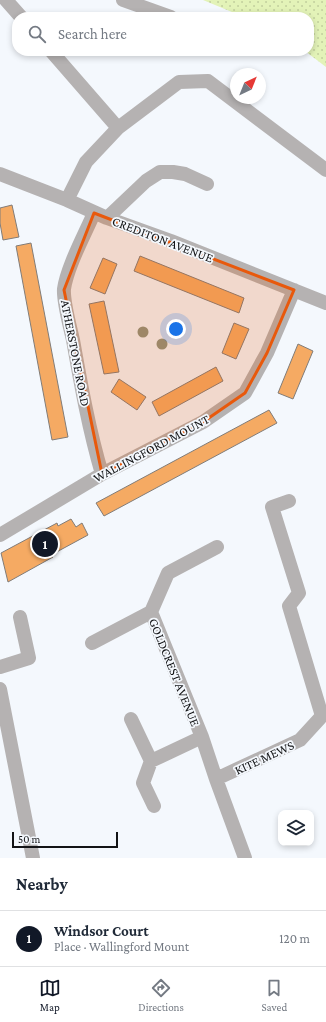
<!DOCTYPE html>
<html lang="en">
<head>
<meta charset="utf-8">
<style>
	:root { --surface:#fff; --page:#f2f2f3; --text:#1f2937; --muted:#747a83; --line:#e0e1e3; --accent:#111827 }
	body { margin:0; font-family:"Crimson Pro",serif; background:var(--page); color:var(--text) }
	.controls { position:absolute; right:12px; bottom:12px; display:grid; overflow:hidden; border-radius:8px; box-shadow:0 2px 6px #0003 }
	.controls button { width:36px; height:36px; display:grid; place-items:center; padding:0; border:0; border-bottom:1px solid var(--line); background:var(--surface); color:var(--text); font:20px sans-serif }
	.compass { position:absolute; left:230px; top:68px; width:36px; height:36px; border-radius:50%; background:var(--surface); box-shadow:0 2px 6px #0003; rotate:43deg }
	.scale { position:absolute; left:12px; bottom:10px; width:106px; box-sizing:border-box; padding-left:4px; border:2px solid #131416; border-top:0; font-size:11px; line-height:14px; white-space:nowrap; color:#131416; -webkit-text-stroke:3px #f4f8fd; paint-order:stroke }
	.you { position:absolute; left:176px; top:329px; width:14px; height:14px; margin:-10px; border:3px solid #fff; border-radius:50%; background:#1a73e8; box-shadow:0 0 0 6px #1a73e833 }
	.badge { display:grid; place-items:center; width:26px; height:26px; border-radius:50%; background:var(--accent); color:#fff; font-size:13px; font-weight:700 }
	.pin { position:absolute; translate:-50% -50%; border:2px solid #fff; box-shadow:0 1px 4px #0006 }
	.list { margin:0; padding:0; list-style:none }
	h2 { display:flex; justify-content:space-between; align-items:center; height:52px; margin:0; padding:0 16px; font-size:17px }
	h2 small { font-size:13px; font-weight:400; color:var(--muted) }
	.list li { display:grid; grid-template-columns:26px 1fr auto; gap:12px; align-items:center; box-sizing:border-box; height:56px; padding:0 16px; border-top:1px solid var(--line) }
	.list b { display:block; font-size:15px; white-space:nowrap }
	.list p { margin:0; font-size:13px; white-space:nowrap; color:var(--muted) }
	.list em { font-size:13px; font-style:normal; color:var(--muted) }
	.icon { flex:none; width:22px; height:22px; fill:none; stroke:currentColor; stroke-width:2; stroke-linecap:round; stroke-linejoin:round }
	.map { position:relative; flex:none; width:326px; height:858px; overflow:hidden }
	.search { position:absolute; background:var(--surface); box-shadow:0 2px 6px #0003; left:12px; right:12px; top:12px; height:44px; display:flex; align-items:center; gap:10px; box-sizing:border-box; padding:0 14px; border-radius:16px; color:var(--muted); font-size:15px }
	.sheet { height:108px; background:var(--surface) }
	nav { display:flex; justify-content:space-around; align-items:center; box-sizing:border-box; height:56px; border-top:1px solid var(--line); background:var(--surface); font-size:11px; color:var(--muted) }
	nav a { display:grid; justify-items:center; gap:2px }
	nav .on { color:var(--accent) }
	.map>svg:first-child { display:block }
</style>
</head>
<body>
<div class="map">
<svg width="326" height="858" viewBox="0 0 326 858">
	<defs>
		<pattern id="grass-dots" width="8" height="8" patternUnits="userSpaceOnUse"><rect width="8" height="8" fill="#e3f3b8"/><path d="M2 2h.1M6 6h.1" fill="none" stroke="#c2cf9d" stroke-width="1.8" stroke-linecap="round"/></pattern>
	</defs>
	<rect width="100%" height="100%" fill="#f4f8fd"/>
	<path fill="url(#grass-dots)" d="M203,0H326V67L305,51H309V17H244Z"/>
	<path fill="#f5aa63" stroke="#817c78" d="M12,205L19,237L3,240L0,223V208Z
		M31,243L68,437L52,440L16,246Z
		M140,256L244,298L239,313L134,271Z
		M103,258L117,264L105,294L90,288Z
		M104,301L119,372L104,374L89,304Z
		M234,323L249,329L236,359L222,353Z
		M298,344L313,351L293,399L278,393Z
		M216,367L223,381L159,416L152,402Z
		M119,379L146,397L137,410L111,392Z
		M269,410L277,423L104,516L96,503Z
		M71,519L76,527L82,523L88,535L51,555L53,557L8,582L1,553L57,523L58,526Z"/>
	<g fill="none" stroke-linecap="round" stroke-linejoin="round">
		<path stroke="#b5b2b2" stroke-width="14" d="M6,0L21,17
			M123,0L171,17
			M51,51L118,128
			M0,174L67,200L107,218L171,241L326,303
			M67,200L86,162L118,128L179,82L208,81L326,170
			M94,213C85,234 67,267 64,289C63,302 70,326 73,340C81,385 89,430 102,474
			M107,218L146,181L160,172H173L185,174L207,184
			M289,501L272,507L299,593L289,606L322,716
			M0,535L102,474L203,422L245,393L267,353L294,290
			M217,547L168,573L151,612L202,737L216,779L245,858
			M92,643L151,612
			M0,667L29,658L20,617
			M0,689L33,858
			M131,719L151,761
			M216,779L300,740L322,716L326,715
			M154,806L143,783L151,761L202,737"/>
	</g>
	<g fill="#8c937f">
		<circle cx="143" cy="332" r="5.5"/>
		<circle cx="162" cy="344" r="5.5"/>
	</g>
	<path fill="#e8590c" fill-opacity="0.2" stroke="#e8590c" stroke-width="3" stroke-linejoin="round" d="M94,213L294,290L267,353L245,393L203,422L102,474L64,290Z"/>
	<g text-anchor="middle" stroke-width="3.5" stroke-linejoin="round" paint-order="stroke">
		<g font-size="13" fill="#131416" stroke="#f4f8fd">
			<text transform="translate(163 239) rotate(21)" y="5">CREDITON AVENUE</text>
			<text transform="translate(76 353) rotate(79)" y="5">ATHERSTONE ROAD</text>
			<text transform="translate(151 448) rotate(-28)" y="5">WALLINGFORD MOUNT</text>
			<text transform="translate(175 672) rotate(68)" y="5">GOLDCREST AVENUE</text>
			<text transform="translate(264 757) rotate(-25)" y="5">KITE MEWS</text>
		</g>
	</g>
</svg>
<div class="controls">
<button><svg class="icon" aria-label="layers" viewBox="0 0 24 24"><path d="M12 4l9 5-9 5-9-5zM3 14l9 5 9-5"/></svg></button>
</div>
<svg class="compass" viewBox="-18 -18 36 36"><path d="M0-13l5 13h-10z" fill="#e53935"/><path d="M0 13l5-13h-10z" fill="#747a83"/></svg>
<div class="scale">50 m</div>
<div class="you"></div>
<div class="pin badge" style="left:45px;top:544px">1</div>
<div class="search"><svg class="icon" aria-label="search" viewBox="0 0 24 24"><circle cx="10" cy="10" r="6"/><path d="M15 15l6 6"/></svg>Search here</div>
</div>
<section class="sheet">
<h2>Nearby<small></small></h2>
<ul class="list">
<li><span class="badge">1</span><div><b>Windsor Court</b><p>Place · Wallingford Mount</p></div><em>120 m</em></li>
</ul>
</section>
<nav>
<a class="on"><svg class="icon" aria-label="map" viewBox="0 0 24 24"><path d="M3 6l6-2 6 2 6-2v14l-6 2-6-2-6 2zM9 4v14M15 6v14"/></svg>Map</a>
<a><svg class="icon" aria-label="directions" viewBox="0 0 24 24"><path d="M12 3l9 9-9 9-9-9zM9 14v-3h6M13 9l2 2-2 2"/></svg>Directions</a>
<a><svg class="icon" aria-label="saved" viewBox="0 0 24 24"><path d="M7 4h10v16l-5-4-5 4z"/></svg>Saved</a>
</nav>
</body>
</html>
